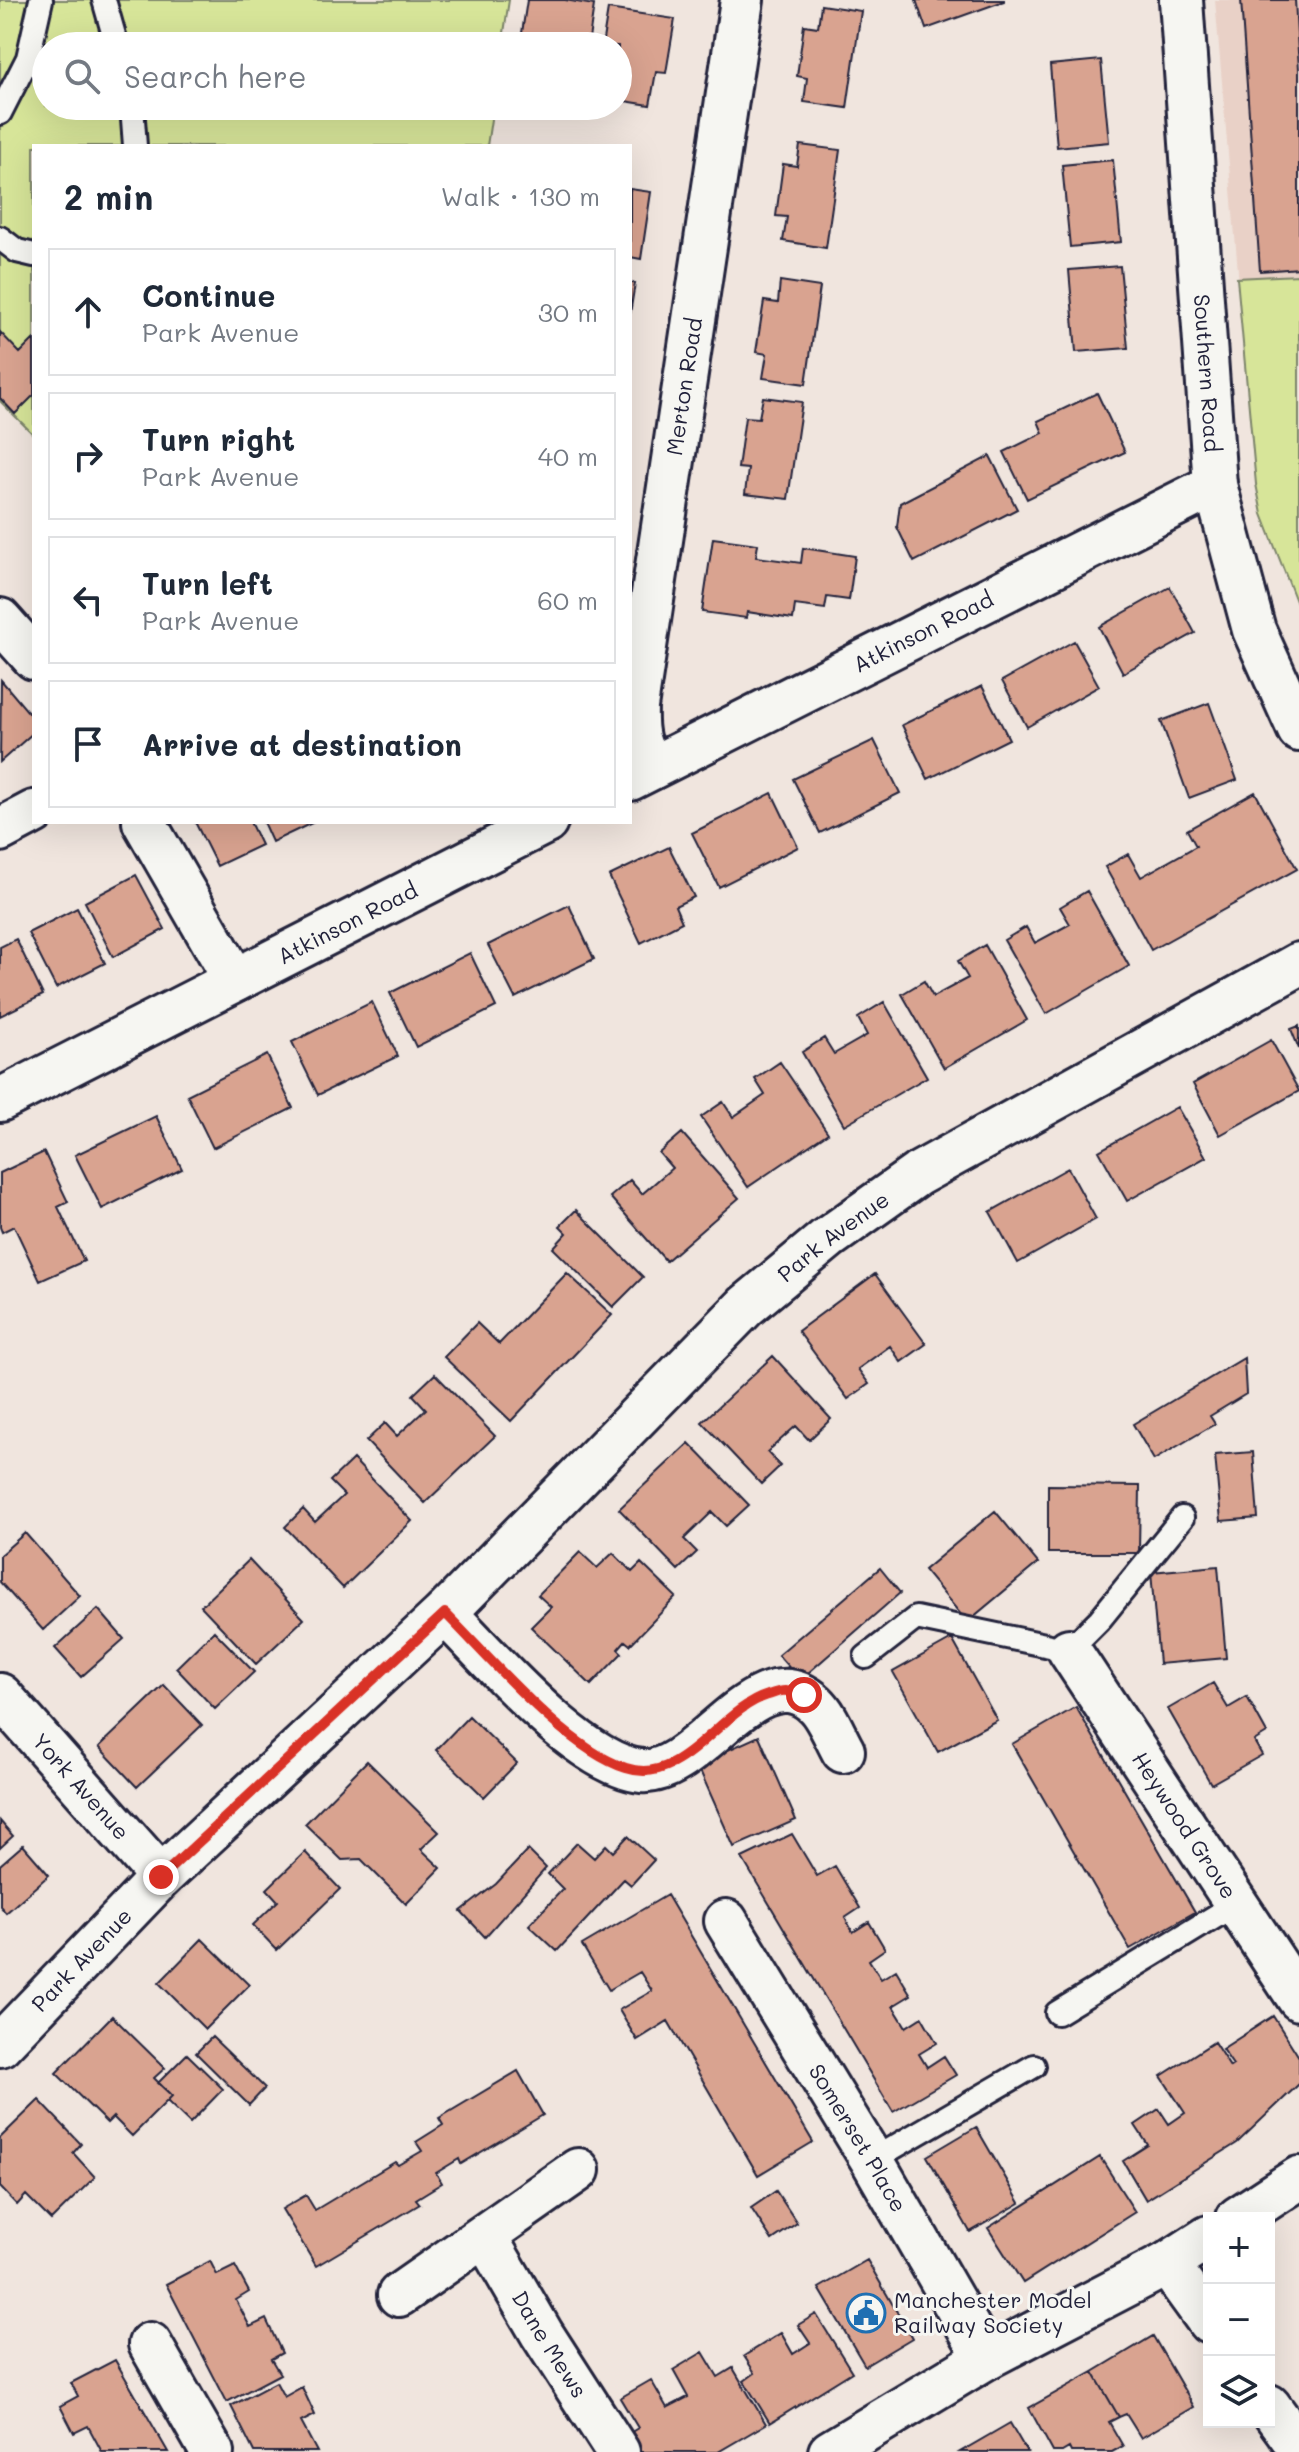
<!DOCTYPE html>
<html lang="en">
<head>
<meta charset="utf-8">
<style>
	:root { --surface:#fff; --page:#f2f2f3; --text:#1f2937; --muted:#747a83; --line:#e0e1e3 }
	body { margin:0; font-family:Mali,sans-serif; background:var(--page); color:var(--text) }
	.controls { position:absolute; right:24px; bottom:24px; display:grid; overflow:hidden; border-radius:0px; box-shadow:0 8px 32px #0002 }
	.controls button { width:72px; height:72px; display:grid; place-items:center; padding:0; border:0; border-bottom:2px solid var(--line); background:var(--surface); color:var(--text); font:40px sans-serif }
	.stop { position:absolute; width:24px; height:24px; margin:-18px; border:6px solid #d93025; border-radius:50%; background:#fff }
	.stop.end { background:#d93025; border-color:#fff; box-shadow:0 2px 8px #0008 }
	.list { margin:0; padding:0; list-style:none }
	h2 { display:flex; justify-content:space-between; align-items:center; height:104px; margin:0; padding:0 32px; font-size:34px }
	h2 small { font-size:26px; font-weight:400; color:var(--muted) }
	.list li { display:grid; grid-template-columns:52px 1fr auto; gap:24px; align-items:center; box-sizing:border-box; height:128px; margin:0 16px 16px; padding:0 16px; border:2px solid var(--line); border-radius:0px }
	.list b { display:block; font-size:30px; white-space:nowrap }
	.list p { margin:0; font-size:26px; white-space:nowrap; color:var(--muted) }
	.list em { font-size:26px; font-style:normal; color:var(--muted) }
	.icon { flex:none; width:44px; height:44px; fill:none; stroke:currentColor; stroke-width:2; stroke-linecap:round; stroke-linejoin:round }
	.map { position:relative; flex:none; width:1299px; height:2452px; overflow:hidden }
	.search { position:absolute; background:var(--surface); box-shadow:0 8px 32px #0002; left:32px; top:32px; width:600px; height:88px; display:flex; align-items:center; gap:20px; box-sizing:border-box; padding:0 28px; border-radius:44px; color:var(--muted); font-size:30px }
	.panel { position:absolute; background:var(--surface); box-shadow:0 8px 32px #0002; left:32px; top:144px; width:600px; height:680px; border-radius:0px }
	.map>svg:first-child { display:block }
</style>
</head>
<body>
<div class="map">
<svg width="1299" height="2452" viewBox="0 0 1299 2452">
	<rect width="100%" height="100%" fill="#f0e5de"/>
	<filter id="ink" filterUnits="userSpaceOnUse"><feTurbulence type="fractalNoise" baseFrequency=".0125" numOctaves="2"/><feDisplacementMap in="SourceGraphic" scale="16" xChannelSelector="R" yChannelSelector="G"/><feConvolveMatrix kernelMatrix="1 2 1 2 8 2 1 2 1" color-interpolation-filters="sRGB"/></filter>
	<g filter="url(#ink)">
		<path fill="#e9d1c7" d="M1215,0H1299V609L1262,514L1256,484Z"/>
		<path fill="#d7e599" stroke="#7c846a" stroke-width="2" d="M0,0H509L502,46H46V106H493L487,146H34V435L0,401Z
			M1299,275V609L1262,514L1256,484L1237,278Z"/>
		<path fill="#d9a390" stroke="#22223b" stroke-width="2" d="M527,0H565L594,5L588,46H520Z
			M916,0H1004V1L926,29Z
			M1241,0H1295L1299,70V268L1260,271Z
			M821,5L861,11L847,108L804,102L807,78L797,76L804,25L818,27Z
			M608,9L675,19L666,73L656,72L650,105L618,100V46H602Z
			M1101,60L1109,142L1057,147L1050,65Z
			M800,145L840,150L826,248L783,241L787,217L776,216L783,164L797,166Z
			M1113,160L1121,242L1070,247L1062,165Z
			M630,189L651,192L641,259L630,257Z
			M1120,266L1128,348L1076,352L1069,270Z
			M780,281L820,287L806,384L763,378L767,354L756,352L764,301L778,303Z
			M630,283H635L630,314Z
			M0,332L20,353L34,339V395L15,414L0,398Z
			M1097,393L1125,452L1027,499L1004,452L1043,433L1038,421Z
			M763,397L802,402L788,499L745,494L748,469L738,468L745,417L759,418Z
			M990,456L1017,509L914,562L897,527L900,503Z
			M713,538L758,544L756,557L801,563L803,548L855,556L849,600L827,597L825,609L795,605L793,619L747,612L746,618L702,612Z
			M1170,587L1195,633L1123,673L1099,627Z
			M1074,641L1099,686L1027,727L1002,681Z
			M1,680L34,719V732L0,762Z
			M982,686L1009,739L928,779L902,725Z
			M1209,703L1237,780L1189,798L1161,721Z
			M874,740L900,793L820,833L793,779Z
			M1255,792L1297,869L1151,950L1105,867L1128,854L1141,877L1196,846L1187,830Z
			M772,793L798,847L719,887L692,833Z
			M195,822H250L261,845L217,866Z
			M263,822H314L272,842Z
			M669,847L694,897L675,906L682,922L641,943L609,876Z
			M136,875L165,929L113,957L85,902Z
			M1087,891L1129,966L1046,1014L1004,940L1026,927L1035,943L1070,924L1060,907Z
			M569,905L594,959L515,998L488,945Z
			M77,908L105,963L56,988L28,933Z
			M16,939L43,995L0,1016V947Z
			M985,945L1027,1020L944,1068L902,994L924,981L933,997L968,978L958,961Z
			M470,953L496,1007L416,1047L390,993Z
			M372,1002L398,1056L318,1095L292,1042Z
			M884,1002L927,1077L844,1125L802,1052L824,1038L834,1054L867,1035L858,1018Z
			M1299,1026V1049L1291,1029Z
			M1271,1040L1299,1091L1220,1135L1193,1084Z
			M267,1055L293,1108L213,1148L187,1095Z
			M780,1062L828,1133L748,1187L701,1117L723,1102L733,1117L765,1095L755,1079Z
			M1177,1107L1206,1157L1127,1201L1099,1151Z
			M156,1116L182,1169L102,1209L75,1155Z
			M682,1133L739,1198L666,1261L610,1197L630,1180L642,1194L672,1168L659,1153Z
			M44,1152L68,1202L58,1207L84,1261L40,1281L14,1226L2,1232L0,1227V1173Z
			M1068,1168L1096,1219L1018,1263L990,1212Z
			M576,1210L643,1277L613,1307L553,1248L567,1233L560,1226Z
			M567,1273L612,1315L511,1421L444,1357L477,1323L499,1344Z
			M875,1274L926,1344L901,1362L890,1346L858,1369L869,1384L848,1399L798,1331Z
			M773,1356L831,1419L809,1440L796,1426L767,1452L780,1466L761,1484L702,1422Z
			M1244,1358L1246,1394L1210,1416L1215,1424L1154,1460L1133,1424Z
			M435,1374L495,1436L425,1503L366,1441L385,1423L397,1436L426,1409L413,1395Z
			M689,1443L749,1505L726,1526L712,1512L684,1539L697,1552L678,1570L619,1509Z
			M1253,1452L1258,1518L1221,1521L1215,1455Z
			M353,1459L412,1521L343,1588L285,1527L303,1509L315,1522L344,1495L330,1481Z
			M1048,1485L1140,1486L1139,1553H1048Z
			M995,1511L1038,1563L967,1622L924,1570Z
			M25,1533L80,1596L43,1630L0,1582V1555Z
			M580,1552L597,1568L613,1553L632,1572L641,1563L676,1597L630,1645L625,1641L618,1649L622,1653L591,1685L531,1627L551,1607L538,1595Z
			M249,1560L304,1619L256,1664L201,1606Z
			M1218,1566L1226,1658L1159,1664L1151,1572Z
			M880,1568L900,1593L800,1680L778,1655Z
			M98,1609L124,1639L81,1677L55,1648Z
			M214,1631L254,1672L215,1709L176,1668Z
			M952,1639L997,1720L938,1752L893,1672Z
			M1213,1683L1228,1708L1247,1697L1267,1733L1254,1741L1262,1755L1211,1784L1168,1709Z
			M164,1685L202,1725L137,1787L99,1747Z
			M1076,1707L1195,1912L1130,1949L1012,1744Z
			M469,1716L517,1763L484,1797L436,1750Z
			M759,1736L796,1820L734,1847L697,1764Z
			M367,1761L439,1832L421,1849L441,1868L406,1904L361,1859L342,1860L305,1824Z
			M0,1821L13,1836L0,1848Z
			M792,1834L817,1876L835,1866L860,1908L845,1918L853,1932L869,1922L885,1949L869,1960L881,1979L896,1970L911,1995L893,2006L906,2027L922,2017L937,2043L919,2054L927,2067L944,2056L956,2075L893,2112L742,1858Z
			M628,1836L654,1860L631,1885L624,1879L557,1951L529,1925L563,1889L548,1874L577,1843L594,1858L606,1845L613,1852Z
			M23,1845L49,1875L6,1913L0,1906V1865Z
			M528,1850L546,1868L485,1937L461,1911L496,1884Z
			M305,1852L340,1889L277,1950L253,1925L278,1901L267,1889Z
			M667,1895L813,2142L758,2175L668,2021L637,2040L619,2010L652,1991L640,1972L609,1990L582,1945Z
			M202,1939L249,1985L205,2029L159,1983Z
			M112,2016L165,2068L154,2078L172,2096L132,2136L113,2117L107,2123L56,2073Z
			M1273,2016L1299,2057V2084L1237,2143L1146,2200L1123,2161L1148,2145L1135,2125L1159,2109L1169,2124L1185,2113L1161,2076L1214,2042L1230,2067L1233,2065L1222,2049Z
			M212,2037L265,2088L249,2105L196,2053Z
			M187,2054L223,2089L190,2123L167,2101L172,2096L158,2083Z
			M518,2071L543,2115L461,2164L459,2159L436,2173L442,2183L416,2199L420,2204L316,2266L282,2209L306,2195L315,2210L395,2162L398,2165L422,2151L416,2142L443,2125L439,2118Z
			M39,2100L81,2144L73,2153L95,2177L51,2220L26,2195L17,2205L0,2187V2138Z
			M976,2127L1020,2203L970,2232L927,2156Z
			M1100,2157L1135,2212L1023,2283L988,2228Z
			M776,2191L797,2223L772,2240L751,2208Z
			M867,2260L912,2338L865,2366L819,2288Z
			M210,2261L217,2275L235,2266L249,2292L236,2300L250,2327L266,2319L282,2353L271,2359L280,2374L227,2402L166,2284Z
			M816,2314L852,2372L770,2423L744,2381L755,2373L744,2356L781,2333L793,2354L810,2343L798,2325Z
			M1153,2336L1194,2407L1141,2438L1126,2414L1119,2417L1093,2372Z
			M703,2352L718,2377L733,2368L766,2424L718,2452H632L623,2437L638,2428L620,2398L651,2380L667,2408L688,2397L673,2370Z
			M115,2360L168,2452H102L88,2426L74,2433L60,2406L78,2396L71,2383Z
			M1093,2372L1119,2417L1109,2422L1123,2446L1112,2452H1071L1069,2448L1062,2452H1053L1029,2408Z
			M276,2382L284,2397L302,2387L315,2415L301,2422L317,2452H254L231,2406Z
			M1010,2423L1027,2452H960Z"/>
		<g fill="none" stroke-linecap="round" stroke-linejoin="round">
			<defs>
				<path id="lane" d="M104,0L117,46
					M132,106L135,146
					M0,113L28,58L41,0
					M0,238L17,251L34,255
					M866,1657L916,1618L1069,1650L1100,1619L1182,1518
					M1057,2013L1236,1904
					M872,2160L1034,2066"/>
				<g id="street">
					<path id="s1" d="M1181,0L1215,485L1254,630L1299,730"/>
					<path d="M0,620L34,658"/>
					<path id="s2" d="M651,768C638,745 635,734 636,707L742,0"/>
					<path id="s3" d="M630,779L1215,485"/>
					<path d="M144,822L235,980"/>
					<path d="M0,830L34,812"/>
					<path id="s4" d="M0,1100L546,822"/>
					<path d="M445,1613C490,1658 580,1765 642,1771C699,1776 757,1651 815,1704C827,1715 835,1737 843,1751"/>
					<path id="s5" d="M1069,1650L1299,1999"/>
					<path id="s6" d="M0,1695L161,1877"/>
					<path id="s7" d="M726,1921L872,2160L986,2358"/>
					<path id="s8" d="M0,2045L161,1877L445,1613L746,1306L828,1238L918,1174L1299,964"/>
					<path d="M1238,2218L1299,2178"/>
					<path id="s9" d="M485,2236L542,2334L618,2452"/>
					<path d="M1167,2264L1209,2322"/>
					<path d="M399,2295L578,2170"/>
					<path d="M150,2344L212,2452"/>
					<path d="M1269,2406L1299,2447"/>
					<path d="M830,2452L986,2358L1167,2264L1209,2237"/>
				</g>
			</defs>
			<use href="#lane" stroke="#22223b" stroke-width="28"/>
			<use href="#street" stroke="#22223b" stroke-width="48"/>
			<use href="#lane" stroke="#f6f6f2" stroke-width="22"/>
			<use href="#street" stroke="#f6f6f2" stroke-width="42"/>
		</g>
	</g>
	<g fill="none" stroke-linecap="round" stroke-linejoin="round" filter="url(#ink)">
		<path stroke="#d93025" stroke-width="10" d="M161,1877L445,1613C491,1659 565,1748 626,1768C683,1787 718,1710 768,1695C773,1694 780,1690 786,1691C791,1691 798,1694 804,1695"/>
	</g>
	<defs>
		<symbol id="civic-ring" viewBox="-11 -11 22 22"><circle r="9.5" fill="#f6f6f2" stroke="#1f6fb2" stroke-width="1.5"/><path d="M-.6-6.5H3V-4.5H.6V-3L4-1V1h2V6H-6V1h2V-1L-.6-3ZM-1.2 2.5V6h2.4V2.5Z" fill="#1f6fb2"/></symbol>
	</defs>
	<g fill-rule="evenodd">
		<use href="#civic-ring" x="844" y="2291" width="44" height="44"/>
	</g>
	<g text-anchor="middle" stroke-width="6" stroke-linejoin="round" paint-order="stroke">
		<g font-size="22" fill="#22223b" stroke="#f6f6f2">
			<text dy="8" stroke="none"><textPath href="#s1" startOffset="374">Southern Road</textPath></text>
			<text dy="8" stroke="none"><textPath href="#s2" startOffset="388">Merton Road</textPath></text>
			<text dy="8" stroke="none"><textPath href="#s3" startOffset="328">Atkinson Road</textPath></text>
			<text dy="8" stroke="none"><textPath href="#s4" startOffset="390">Atkinson Road</textPath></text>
			<text dy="8" stroke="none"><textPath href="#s8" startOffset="1162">Park Avenue</textPath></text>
			<text dy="8" stroke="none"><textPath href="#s6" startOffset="122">York Avenue</textPath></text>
			<text dy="8" stroke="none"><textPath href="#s5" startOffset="210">Heywood Grove</textPath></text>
			<text dy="8" stroke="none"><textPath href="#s8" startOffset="118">Park Avenue</textPath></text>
			<text dy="8" stroke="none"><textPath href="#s7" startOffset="254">Somerset Place</textPath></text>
			<text dy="8" stroke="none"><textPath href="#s9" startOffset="126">Dane Mews</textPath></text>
		</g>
		<g font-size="22" fill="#22223b" stroke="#f6f6f2" text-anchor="start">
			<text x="894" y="2308">Manchester Model<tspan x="894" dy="25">Railway Society</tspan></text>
		</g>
	</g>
</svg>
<div class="controls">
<button>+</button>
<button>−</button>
<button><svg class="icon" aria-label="layers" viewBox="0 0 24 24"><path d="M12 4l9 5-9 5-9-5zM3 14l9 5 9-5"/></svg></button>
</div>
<div class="stop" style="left:804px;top:1695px"></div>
<div class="stop end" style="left:161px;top:1877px"></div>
<div class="search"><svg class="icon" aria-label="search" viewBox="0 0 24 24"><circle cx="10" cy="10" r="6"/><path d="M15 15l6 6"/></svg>Search here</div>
<section class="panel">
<h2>2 min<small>Walk · 130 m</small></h2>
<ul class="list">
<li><svg class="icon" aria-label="ahead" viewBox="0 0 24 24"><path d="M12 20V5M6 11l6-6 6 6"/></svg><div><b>Continue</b><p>Park Avenue</p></div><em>30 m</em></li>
<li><svg class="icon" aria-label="right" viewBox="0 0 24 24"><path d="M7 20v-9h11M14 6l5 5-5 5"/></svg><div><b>Turn right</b><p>Park Avenue</p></div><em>40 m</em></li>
<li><svg class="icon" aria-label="left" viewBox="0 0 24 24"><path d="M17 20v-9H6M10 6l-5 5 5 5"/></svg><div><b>Turn left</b><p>Park Avenue</p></div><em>60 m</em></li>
<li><svg class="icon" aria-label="arrive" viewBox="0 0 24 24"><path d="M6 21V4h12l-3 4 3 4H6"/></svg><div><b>Arrive at destination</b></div></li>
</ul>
</section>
</div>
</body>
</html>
